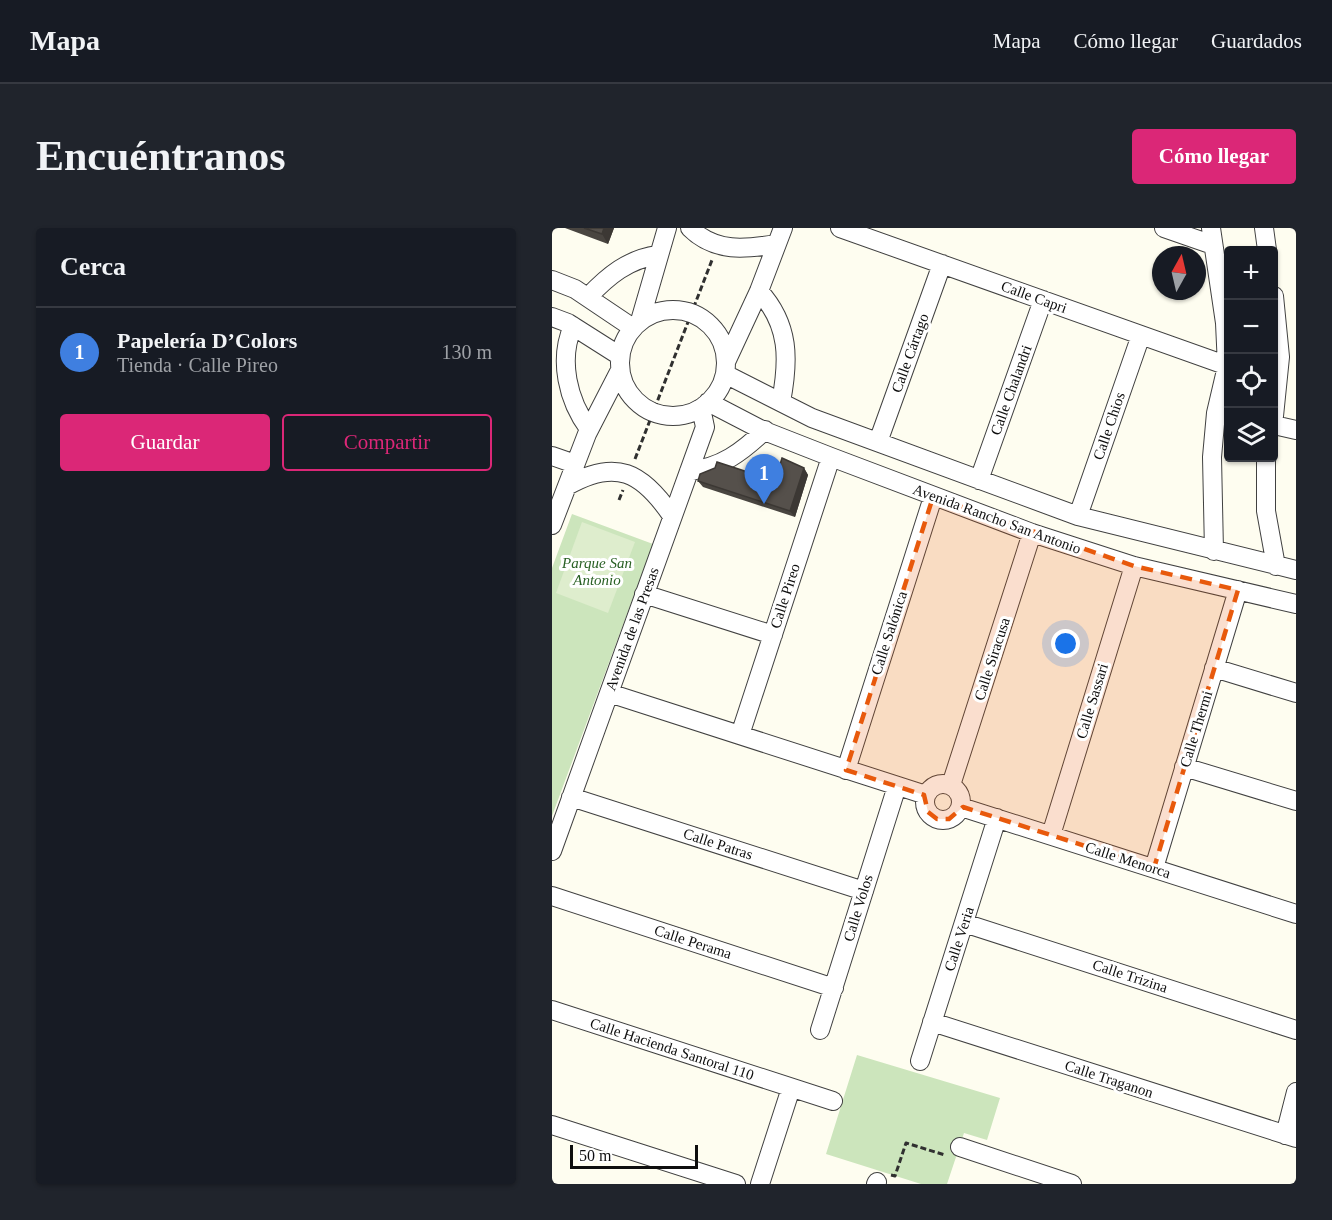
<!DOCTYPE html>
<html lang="es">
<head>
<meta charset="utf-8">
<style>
	:root { --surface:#171b24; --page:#20242c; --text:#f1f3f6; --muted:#9ea1a6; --line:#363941; --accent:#db2777 }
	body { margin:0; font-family:Georgia,serif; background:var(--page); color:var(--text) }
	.controls { position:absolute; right:18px; top:18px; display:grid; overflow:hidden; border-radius:6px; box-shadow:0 2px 4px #0004 }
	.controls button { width:54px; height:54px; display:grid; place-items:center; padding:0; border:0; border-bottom:2px solid var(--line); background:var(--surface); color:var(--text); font:30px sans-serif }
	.compass { position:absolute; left:600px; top:18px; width:54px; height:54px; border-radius:50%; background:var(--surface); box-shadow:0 2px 4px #0004; rotate:8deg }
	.scale { position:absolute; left:18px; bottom:15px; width:128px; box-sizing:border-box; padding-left:6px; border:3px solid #0e0e0e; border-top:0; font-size:16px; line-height:21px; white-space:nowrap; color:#0e0e0e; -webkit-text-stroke:4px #fff; paint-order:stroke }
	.you { position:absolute; left:514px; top:416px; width:21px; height:21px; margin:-15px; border:4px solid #fff; border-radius:50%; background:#1a73e8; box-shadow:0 0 0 9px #1a73e833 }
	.badge { display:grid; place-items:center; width:39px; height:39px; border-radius:50%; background:var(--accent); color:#fff; font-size:20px; font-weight:700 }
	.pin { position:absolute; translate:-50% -50px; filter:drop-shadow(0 2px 3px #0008) }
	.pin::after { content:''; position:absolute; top:32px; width:21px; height:18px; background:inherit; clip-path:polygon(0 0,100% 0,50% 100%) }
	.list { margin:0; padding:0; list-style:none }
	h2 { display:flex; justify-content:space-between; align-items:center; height:78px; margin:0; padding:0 24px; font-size:26px }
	h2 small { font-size:20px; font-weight:400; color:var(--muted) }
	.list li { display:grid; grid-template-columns:39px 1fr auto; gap:18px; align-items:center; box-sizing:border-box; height:90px; padding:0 24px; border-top:2px solid var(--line) }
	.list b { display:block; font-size:22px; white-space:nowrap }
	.list p { margin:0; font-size:20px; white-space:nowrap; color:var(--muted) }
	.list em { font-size:20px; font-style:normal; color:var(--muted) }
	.actions { display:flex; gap:12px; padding:18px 24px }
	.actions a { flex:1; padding:14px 0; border:2px solid var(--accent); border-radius:6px; text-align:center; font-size:21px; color:var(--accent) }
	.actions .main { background:var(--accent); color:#fff }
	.icon { flex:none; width:33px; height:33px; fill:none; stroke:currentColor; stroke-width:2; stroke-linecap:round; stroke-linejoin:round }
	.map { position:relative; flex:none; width:744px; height:956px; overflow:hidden; border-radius:6px }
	header { display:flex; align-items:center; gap:36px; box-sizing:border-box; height:84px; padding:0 30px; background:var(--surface); border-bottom:2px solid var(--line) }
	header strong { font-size:28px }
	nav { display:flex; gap:33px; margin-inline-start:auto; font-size:21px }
	.intro { display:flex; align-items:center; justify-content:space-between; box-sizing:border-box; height:144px; padding:0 36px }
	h1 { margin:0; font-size:42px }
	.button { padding:15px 27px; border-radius:6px; background:var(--accent); color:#fff; font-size:21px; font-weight:700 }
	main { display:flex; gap:36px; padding:0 36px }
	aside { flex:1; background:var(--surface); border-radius:6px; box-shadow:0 2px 4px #0004 }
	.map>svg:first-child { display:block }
</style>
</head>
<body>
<header>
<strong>Mapa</strong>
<nav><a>Mapa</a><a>Cómo llegar</a><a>Guardados</a></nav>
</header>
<div class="intro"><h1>Encuéntranos</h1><a class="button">Cómo llegar</a></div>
<main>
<aside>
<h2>Cerca<small></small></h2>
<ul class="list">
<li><span class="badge" style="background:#3f7fe0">1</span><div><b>Papelería D’Colors</b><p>Tienda · Calle Pireo</p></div><em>130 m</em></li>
</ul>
<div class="actions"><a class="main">Guardar</a><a>Compartir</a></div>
</aside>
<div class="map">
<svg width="744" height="956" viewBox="0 0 744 956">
	<rect width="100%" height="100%" fill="#fefdf0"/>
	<path fill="#cce5bc" d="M20,286L101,316L0,588V340Z
		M305,827L448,870L435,912L412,905L395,956H369L274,926Z"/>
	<path fill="#deedcd" d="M30,294L83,314L56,385L4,365Z"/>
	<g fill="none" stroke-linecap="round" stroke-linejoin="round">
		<defs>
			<path id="minor" d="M138,0C163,25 194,21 225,16
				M288,0L676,138
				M612,0L661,17
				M659,0L673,95L675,138L664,185L660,229L662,323
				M712,0L715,22
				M0,52L23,61L81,100
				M207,63C238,97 237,132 229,174
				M722,68L728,129L722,188
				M36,69C56,48 76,31 106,27
				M68 135a53 53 0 1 1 106 0a53 53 0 1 1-106 0Z
				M0,89L16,95L68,128
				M88,93L115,0
				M21,98C6,132 16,173 37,201
				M174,134L207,63L231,0
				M173,146L260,190L526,288L744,342
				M156,174L210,202L279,229L480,305L582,338L744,376
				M722,197L744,202
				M326,214L390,36
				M0,228L23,236
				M714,230V283L724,338
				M137,243C169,240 190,224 213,202
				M427,252L491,72
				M15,258C64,230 90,244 120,288
				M526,288L589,107
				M0,297L35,206L68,142
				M92,366L221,407
				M662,440L744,465
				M57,465L374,567
				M188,507L279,229
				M632,539L744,573
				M294,542L381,269
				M373 574a18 18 0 1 1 36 0a18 18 0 1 1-36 0Z
				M399,557L480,305
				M19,569L312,663
				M409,579L744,686
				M499,607L582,338
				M0,623L153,199L149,180
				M602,640L686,362
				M0,668L282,760
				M412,695L744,802
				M0,782L281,873
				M380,794L744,910
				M268,802L345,558
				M368,833L445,590
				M0,897L184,956
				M733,907L744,864
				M408,919L520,956
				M208,956L239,860
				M324,956L325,954"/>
		</defs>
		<use href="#minor" stroke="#414141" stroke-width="20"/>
		<path stroke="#303030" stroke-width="3" stroke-dasharray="6 3" stroke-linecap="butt" d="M83,231L160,32
			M67,272L71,262
			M339,947L343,948L354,915L393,927"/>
		<use href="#minor" stroke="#fff" stroke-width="18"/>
	</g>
	<path fill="#494540" d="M13,0H62L56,16Z
		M252,240L256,247L243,289L151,259L146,253H223Z"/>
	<path fill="#3c3834" d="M52,0H62L56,16L50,6Z
		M252,240L256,247L243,289L238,283Z"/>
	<path fill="#55504b" stroke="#3c3834" stroke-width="1.5" d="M32,0H52L50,6Z
		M230,230L252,240L238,283L146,253L148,246L163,240L165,234L223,253Z"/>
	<path fill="#e8590c" fill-opacity="0.2" stroke="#e8590c" stroke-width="4.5" stroke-dasharray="12 8" stroke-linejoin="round" d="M381,269L582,338L686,362L602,640L411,579L397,591H385L376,584L372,567L294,542Z"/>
	<g text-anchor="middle" stroke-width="6" stroke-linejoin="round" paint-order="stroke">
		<g font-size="15" fill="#0e0e0e" stroke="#fff">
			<text transform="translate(482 69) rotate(20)" y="5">Calle Capri</text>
			<text transform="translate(358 125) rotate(-70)" y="5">Calle Cártago</text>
			<text transform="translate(459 162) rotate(-70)" y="5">Calle Chalandri</text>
			<text transform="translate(557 198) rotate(-71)" y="5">Calle Chios</text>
			<text transform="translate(445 291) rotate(20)" y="5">Avenida Rancho San Antonio</text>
			<text transform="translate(233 368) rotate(-72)" y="5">Calle Pireo</text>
			<text transform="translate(80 401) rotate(-70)" y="5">Avenida de las Presas</text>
			<text transform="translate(337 405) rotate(-72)" y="5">Calle Salónica</text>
			<text transform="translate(440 431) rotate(-72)" y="5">Calle Siracusa</text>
			<text transform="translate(540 473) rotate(-73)" y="5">Calle Sassari</text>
			<text transform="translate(644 501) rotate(-73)" y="5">Calle Thermi</text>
			<text transform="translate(166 616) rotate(18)" y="5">Calle Patras</text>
			<text transform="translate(576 632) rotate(18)" y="5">Calle Menorca</text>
			<text transform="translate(306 680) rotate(-73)" y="5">Calle Volos</text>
			<text transform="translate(407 711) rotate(-72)" y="5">Calle Veria</text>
			<text transform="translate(141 714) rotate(18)" y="5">Calle Perama</text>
			<text transform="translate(578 748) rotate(18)" y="5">Calle Trizina</text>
			<text transform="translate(120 821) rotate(18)" y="5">Calle Hacienda Santoral 110</text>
			<text transform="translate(557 851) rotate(18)" y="5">Calle Traganon</text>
		</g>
		<g font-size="15" font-style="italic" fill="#296024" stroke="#fff">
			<text x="45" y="340">Parque San<tspan x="45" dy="17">Antonio</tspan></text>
		</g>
	</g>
</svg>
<div class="controls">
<button>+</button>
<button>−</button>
<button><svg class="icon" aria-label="locate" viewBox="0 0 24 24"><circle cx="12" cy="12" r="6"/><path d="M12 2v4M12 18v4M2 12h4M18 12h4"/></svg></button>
<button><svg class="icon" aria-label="layers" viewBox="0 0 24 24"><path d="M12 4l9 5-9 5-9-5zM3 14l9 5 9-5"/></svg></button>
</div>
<svg class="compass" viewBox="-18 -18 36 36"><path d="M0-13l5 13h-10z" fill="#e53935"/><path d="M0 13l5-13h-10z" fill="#9ea1a6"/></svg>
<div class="scale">50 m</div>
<div class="you"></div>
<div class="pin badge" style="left:212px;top:276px;background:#3f7fe0">1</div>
</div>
</main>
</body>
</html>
